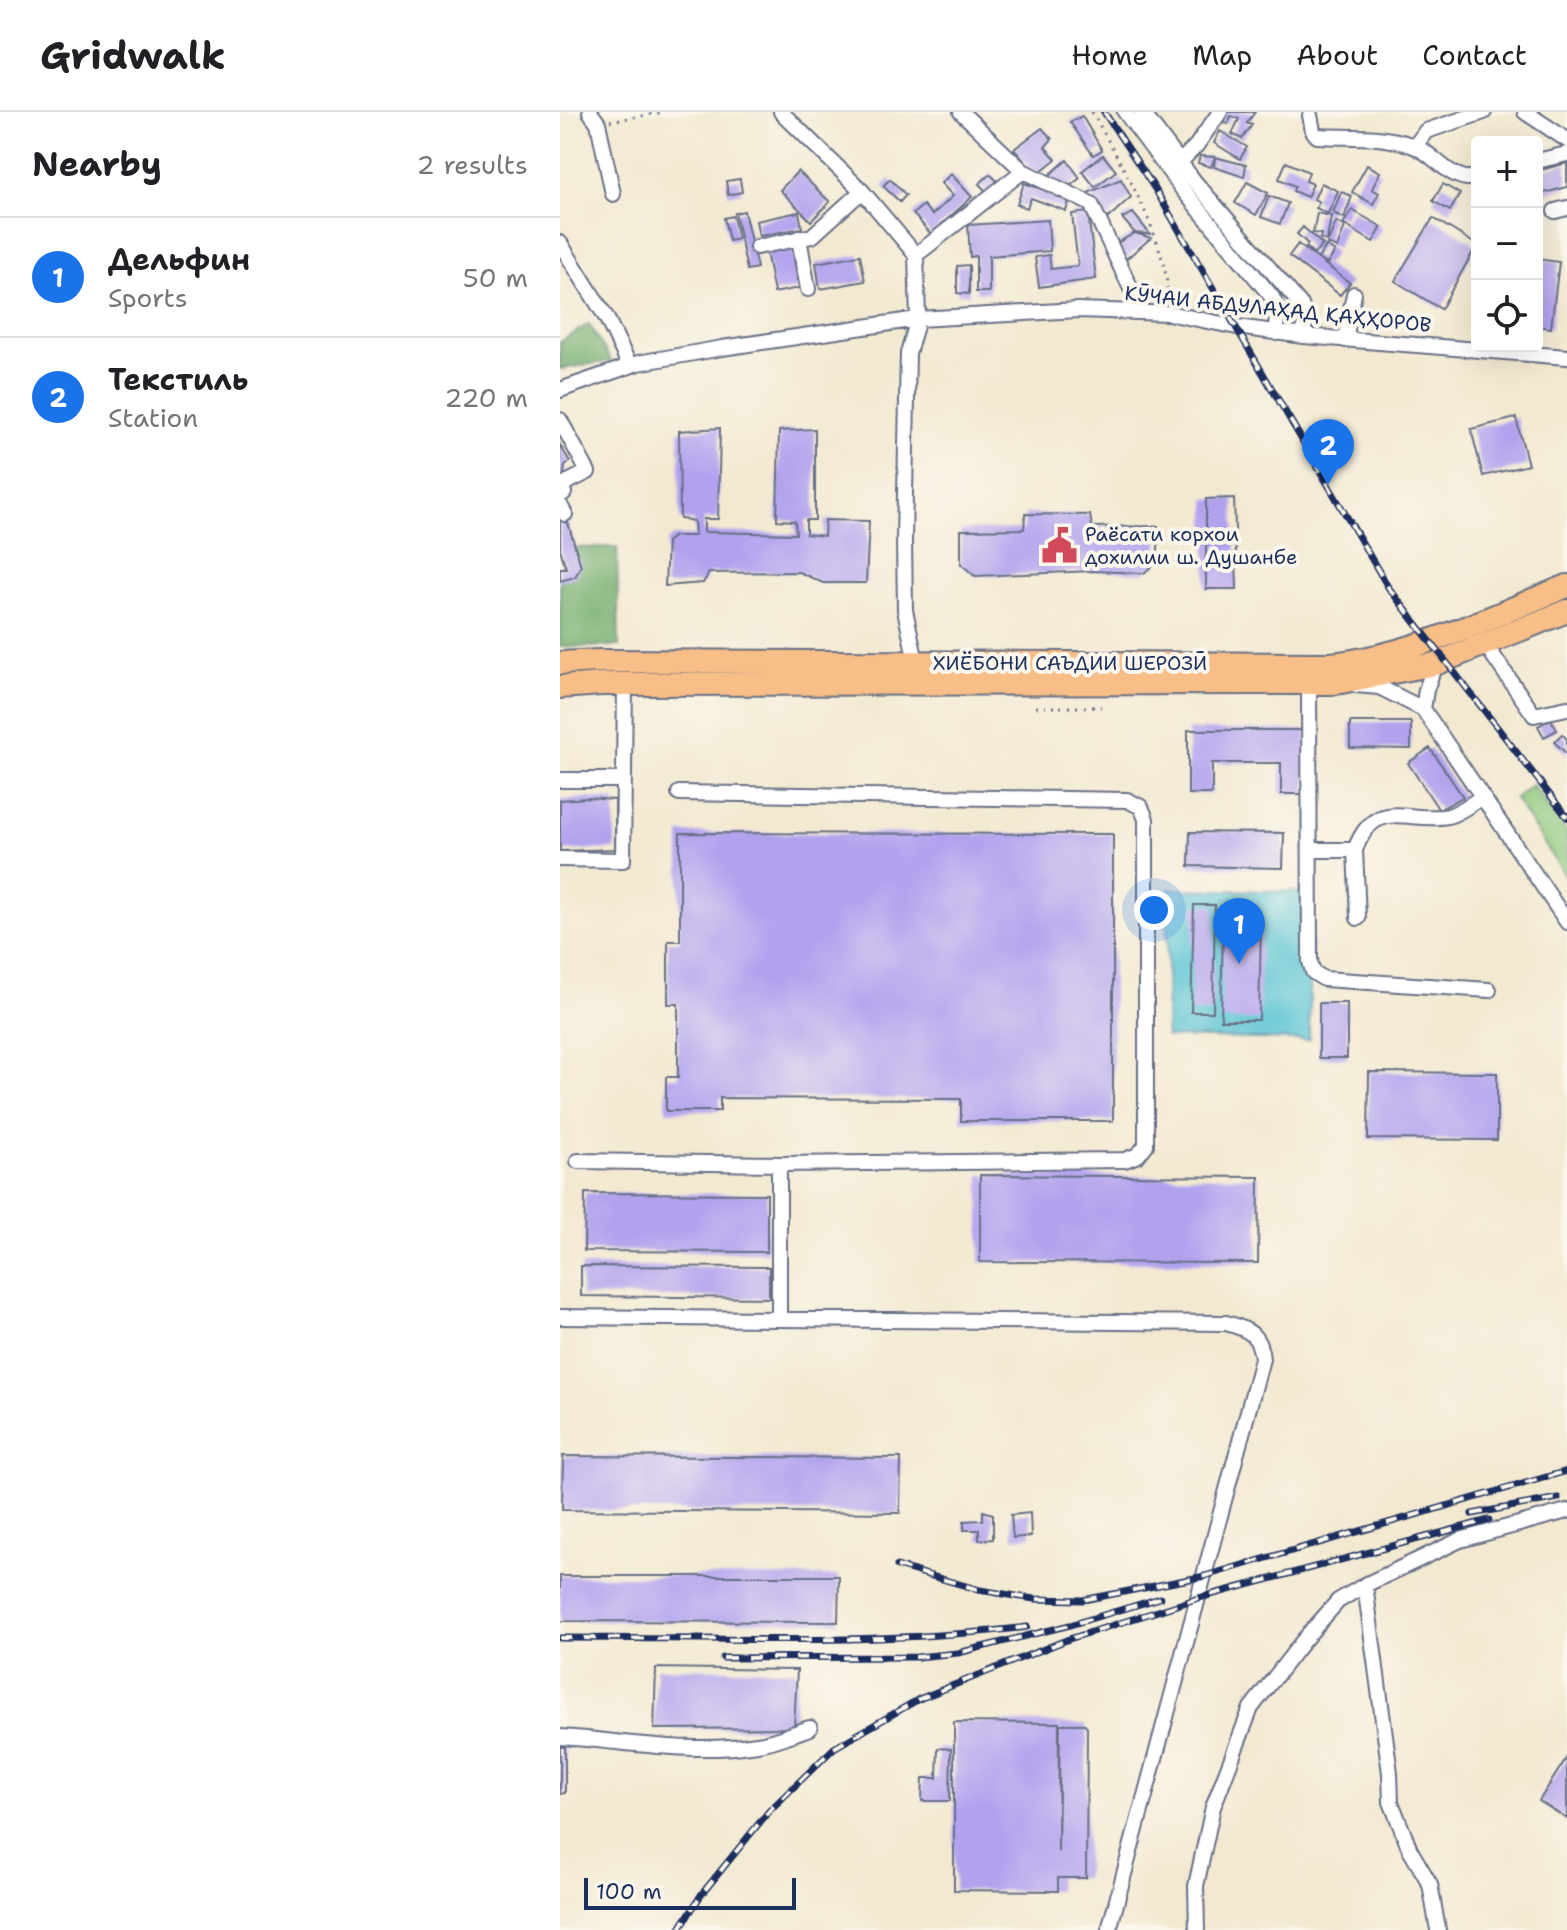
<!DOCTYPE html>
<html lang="en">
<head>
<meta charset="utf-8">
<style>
	:root { --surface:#fff; --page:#f2f2f2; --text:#202124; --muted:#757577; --line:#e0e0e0; --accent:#1a73e8 }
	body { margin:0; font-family:"Shantell Sans",sans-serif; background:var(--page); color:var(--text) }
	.controls { position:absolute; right:24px; top:24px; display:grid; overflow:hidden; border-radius:8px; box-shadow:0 8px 32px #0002 }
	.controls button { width:72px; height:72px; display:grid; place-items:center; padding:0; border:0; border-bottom:2px solid var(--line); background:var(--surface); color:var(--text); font:40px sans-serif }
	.scale { position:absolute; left:24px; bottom:20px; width:212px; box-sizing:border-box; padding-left:8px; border:4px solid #1b2f5e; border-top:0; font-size:22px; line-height:28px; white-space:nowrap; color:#1b2f5e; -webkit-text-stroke:6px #fbf7ec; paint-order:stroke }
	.you { position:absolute; left:594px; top:798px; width:28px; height:28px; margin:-20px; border:6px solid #fff; border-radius:50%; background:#1a73e8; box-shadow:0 0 0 12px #1a73e833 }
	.badge { display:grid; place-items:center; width:52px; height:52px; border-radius:50%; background:var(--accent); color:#fff; font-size:26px; font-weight:700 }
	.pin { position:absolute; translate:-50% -66px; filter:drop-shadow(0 2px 4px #0008) }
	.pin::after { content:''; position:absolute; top:42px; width:28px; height:24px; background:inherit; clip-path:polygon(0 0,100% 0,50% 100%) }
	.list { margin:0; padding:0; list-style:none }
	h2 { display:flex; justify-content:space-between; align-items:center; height:104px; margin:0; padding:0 32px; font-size:34px }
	h2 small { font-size:26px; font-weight:400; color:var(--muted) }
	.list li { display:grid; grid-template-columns:52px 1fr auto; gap:24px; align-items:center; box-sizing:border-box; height:120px; padding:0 32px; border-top:2px solid var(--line) }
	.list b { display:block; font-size:30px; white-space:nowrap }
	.list p { margin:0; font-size:26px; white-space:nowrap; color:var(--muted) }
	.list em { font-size:26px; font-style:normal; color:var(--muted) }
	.icon { flex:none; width:44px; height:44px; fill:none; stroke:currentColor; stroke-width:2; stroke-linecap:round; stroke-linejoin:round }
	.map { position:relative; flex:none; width:1007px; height:1818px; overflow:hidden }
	header { display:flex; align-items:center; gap:48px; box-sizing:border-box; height:112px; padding:0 40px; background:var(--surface); border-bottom:2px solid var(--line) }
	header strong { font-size:38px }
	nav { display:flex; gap:44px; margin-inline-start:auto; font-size:28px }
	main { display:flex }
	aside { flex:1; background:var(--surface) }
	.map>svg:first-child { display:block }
</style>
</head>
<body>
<header>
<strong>Gridwalk</strong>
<nav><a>Home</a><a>Map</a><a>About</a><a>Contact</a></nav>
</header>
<main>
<aside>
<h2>Nearby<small>2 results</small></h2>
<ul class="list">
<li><span class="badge">1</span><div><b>Дельфин</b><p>Sports</p></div><em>50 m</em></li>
<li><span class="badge">2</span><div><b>Текстиль</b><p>Station</p></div><em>220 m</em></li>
</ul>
</aside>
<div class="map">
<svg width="1007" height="1818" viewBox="0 0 1007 1818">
	<rect width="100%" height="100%" fill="#fbf7ec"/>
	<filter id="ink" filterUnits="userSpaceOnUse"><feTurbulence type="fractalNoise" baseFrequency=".0125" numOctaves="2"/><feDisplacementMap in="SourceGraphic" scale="16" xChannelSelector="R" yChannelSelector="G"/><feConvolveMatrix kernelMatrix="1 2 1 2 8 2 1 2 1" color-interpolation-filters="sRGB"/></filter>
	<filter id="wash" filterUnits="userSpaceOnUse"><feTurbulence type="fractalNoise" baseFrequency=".006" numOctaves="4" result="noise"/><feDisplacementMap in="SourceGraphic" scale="32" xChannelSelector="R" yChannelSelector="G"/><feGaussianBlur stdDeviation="1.8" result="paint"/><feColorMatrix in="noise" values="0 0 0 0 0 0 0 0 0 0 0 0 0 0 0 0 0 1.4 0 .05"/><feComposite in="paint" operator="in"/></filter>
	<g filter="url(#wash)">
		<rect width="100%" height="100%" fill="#f3e9d1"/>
		<path fill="#8dc77c" stroke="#547b6d" stroke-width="2" d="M972,673L1007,720V766L955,687Z"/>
		<path fill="#72ac6c" stroke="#466e65" stroke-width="2" d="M29,212L51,249L0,257V230Z
			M57,435L59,534L0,535V464L12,463V436Z"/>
		<path fill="#59c3d4" stroke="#3a7999" stroke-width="2" d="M608,777L752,780L749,928L606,925Z"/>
		<g id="blocks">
			<path fill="#b2a2ee" d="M664,0H695L687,11L692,13L682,27L672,22L679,7L671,4L668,12L660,9Z
				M522,4L542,38L533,43L510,10Z
				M482,16L492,27L485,35L496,47L476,63L454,37Z
				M660,19L687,35L680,47L654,31Z
				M543,43L556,59L535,75L522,59Z
				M640,44L655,45L651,55L638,51Z
				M655,45L686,53L684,65L654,55Z
				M507,48L520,66L506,77L485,67Z
				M726,50L749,60L746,69L753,72L747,85L733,79L735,74L719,67Z
				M1007,51V75L977,83V59Z
				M807,53L820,60L812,77L819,81L813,92L792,80Z
				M238,59L270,90L251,109L220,78Z
				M391,62L412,85L371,122L353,102L363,93L372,103L393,84L381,71Z
				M430,62L439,71L428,81L419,72Z
				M180,67L182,80L168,83L166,69Z
				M330,67L346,83L340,90L323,74Z
				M561,67L571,85L547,107L528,81Z
				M687,70L708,81L696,103L675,91Z
				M464,71L510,87L506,99L471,86L467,96L457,92Z
				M761,71L778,79L768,102L756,96L759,90L754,87Z
				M883,72L900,82L890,99L873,89Z
				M781,80L792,84L784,106L773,101Z
				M709,84L728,91L720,112L701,105Z
				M792,98L822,115L813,130L783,112Z
				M184,99L197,156L187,158L175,101Z
				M239,100L242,116L199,124L196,109Z
				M528,100L536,167L479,175L475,145L489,143L491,157L518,154L512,102Z
				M573,101L590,122L575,121L591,126L566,147L555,132L575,121L562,106Z
				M757,101L771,104L767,129L760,127L761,122L753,121Z
				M173,104L178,127L169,129L164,106Z
				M873,106L917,133L881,197L835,169Z
				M488,108L490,139L429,144V180H416V144L410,145L408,113Z
				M776,110L785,114L777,136L767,132Z
				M743,115L763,133L754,142L746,135L748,132L737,122Z
				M738,132L790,171L780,183L729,144Z
				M766,134L775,140L767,152L758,147Z
				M232,135L239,176L214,181L206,139Z
				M300,143L305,169L260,177L256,151Z
				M977,147L999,150L991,216L977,214Z
				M409,153V182L397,181V154Z
				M956,306L968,353L923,364L911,317Z
				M160,316L158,407H144V420L236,422L235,409L217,408L219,319L255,317V408H246V422L264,424L265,408L309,409L306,471H263L239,460L149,461L143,471L105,474L107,430L114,424H135L134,409L120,407L119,319Z
				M0,333L10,350L5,353L4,363L0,366Z
				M674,386L677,477H646V387Z
				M465,402L530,403L532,415L598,414V449L584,461L533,459L415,464L401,452V418L464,417Z
				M0,407L8,411L21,454L15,465L0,469V456H6L0,437Z
				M991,607L997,618L984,625L978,614Z
				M790,610H851V637L790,636Z
				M628,618H746V682H721V651H652V682H628Z
				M1002,622L1007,627V642L994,630Z
				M870,636L903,685L879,698L848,651Z
				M27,686L55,688V737L0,739V688Z
				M630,720L724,721L723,756L629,754Z
				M120,721L553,722V1009H401V987L160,986V999H106V965H118V892H108V829H120Z
				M634,793H655L653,900H631Z
				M663,811L701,812L699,908H661Z
				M759,891H787V946H759Z
				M809,960L937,961V1028L808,1027Z
				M420,1063L699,1065L698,1151L420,1150Z
				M25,1081L207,1082V1140L24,1139Z
				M21,1154L209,1155V1186L21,1184Z
				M3,1344L341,1346L340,1401L2,1398Z
				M423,1399L433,1402V1427L419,1428V1418H404V1409L423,1408Z
				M470,1401L471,1424L453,1426L451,1403Z
				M0,1464H279L278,1510L0,1509Z
				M96,1556L237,1558L234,1616L94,1617Z
				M394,1610L499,1611L498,1740L500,1612H525L527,1616L526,1766H498V1779L394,1778Z
				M0,1635H5V1681L0,1682Z
				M378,1636L391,1637L390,1689H362L363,1666H377Z
				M1007,1645V1707L979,1689Z"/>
		</g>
	</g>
	<g filter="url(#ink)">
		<use href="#blocks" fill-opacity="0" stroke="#677086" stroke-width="2"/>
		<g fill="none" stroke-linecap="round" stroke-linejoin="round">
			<defs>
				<path id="minor" d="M30,0L38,11L53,82
					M221,0L302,79L356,143L358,207L348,241L344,427L345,498L356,550
					M401,0L463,59L531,92L582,200
					M565,0L623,78L712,185L717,196L716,221
					M582,0L634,69L741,193L745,203L744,224
					M965,0L1007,28
					M750,3L753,19L757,24C789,26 819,22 851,33C876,41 888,70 917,66
					M855,34L866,19L924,0
					M977,49L1007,42
					M620,50L636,34L660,0
					M995,99L1007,96
					M239,126L248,177
					M0,131L46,205L70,254
					M197,135L252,124L302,79
					M356,143L463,59
					M785,228L794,182
					M0,278L78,251L162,236L358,207L518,198L608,201L677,215L744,224L1007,245
					M0,308L28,360L0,374L4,381L0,383
					M0,393L5,402
					M925,532L974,603L1007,596
					M749,571L750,849L753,860L764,867L929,878
					M796,573L819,575L863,597L866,578L875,552
					M863,597L1007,810
					M0,668H64
					M750,738H795L798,806
					M795,738C815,683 848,712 888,704C900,701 912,691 922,685
					M0,747L63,748L65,572
					M18,1049L219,1052L565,1048L578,1043L586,1033V707L581,695L567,688L119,681
					M219,1052V1207
					M0,1205L666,1211C689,1217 700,1223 702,1247L549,1818
					M805,1473L900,1428L1007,1399
					M0,1625C66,1629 131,1643 197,1632C215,1630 233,1621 250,1616
					M637,1818L636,1774L653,1695L691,1596L743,1529L778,1489L805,1473L830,1661L831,1690L850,1738L870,1772L878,1818"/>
				<path id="highway" d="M0,551L39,549L771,552C854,543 930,505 1007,474
					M0,575L42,572L776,571L875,552L1007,499"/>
			</defs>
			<use href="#minor" stroke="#677086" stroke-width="18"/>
			<use href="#highway" stroke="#677086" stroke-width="26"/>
			<path stroke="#677086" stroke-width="3" stroke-dasharray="2 6" stroke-linecap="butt" d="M532,0C561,52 609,129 608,189
				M50,9L105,0
				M476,595H541"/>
			<use href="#minor" stroke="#fff" stroke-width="14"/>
			<use href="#highway" stroke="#f7be88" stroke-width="22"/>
			<defs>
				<path id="rail" d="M544,0L595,77L828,475L1007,705
					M912,1402L998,1386
					M337,1454L420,1478L474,1487L523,1488L645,1464L1007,1359
					M0,1526C156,1526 313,1534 467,1515
					M163,1546L357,1545L398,1541L510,1513L600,1486
					M119,1818L141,1783L209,1699L274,1636L359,1587L509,1527L639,1486L929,1408"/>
			</defs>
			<use href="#rail" stroke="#1b2f5e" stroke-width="7"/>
			<use href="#rail" stroke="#fbf7ec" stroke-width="4" stroke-dasharray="12" stroke-linecap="butt"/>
		</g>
	</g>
	<defs>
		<symbol id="civic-bare" viewBox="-9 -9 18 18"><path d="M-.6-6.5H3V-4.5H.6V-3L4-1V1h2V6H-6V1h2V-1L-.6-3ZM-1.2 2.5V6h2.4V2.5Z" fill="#d1495b" stroke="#fbf7ec" stroke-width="2.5" paint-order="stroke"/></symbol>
	</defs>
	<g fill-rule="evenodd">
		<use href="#civic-bare" x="474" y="408" width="51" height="51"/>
	</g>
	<g text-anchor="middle" stroke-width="8" stroke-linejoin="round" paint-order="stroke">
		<g font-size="20" fill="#1b2f5e" stroke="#fbf7ec">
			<text transform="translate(718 197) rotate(6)" y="7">КӮЧАИ АБДУЛАҲАД ҚАҲҲОРОВ</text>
			<text x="510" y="558">ХИЁБОНИ САЪДИИ ШЕРОЗӢ</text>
		</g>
		<g font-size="20" fill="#1b2f5e" stroke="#fbf7ec" text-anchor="start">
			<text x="525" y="429">Раёсати корхои<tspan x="525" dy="23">дохилии ш. Душанбе</tspan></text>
		</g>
	</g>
</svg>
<div class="controls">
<button>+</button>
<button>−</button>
<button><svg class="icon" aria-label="locate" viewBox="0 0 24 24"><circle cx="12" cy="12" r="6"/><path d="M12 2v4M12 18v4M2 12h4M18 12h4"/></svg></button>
</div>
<div class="scale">100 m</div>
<div class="you"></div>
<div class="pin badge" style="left:679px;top:852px">1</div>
<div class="pin badge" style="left:768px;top:373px">2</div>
</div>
</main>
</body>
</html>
